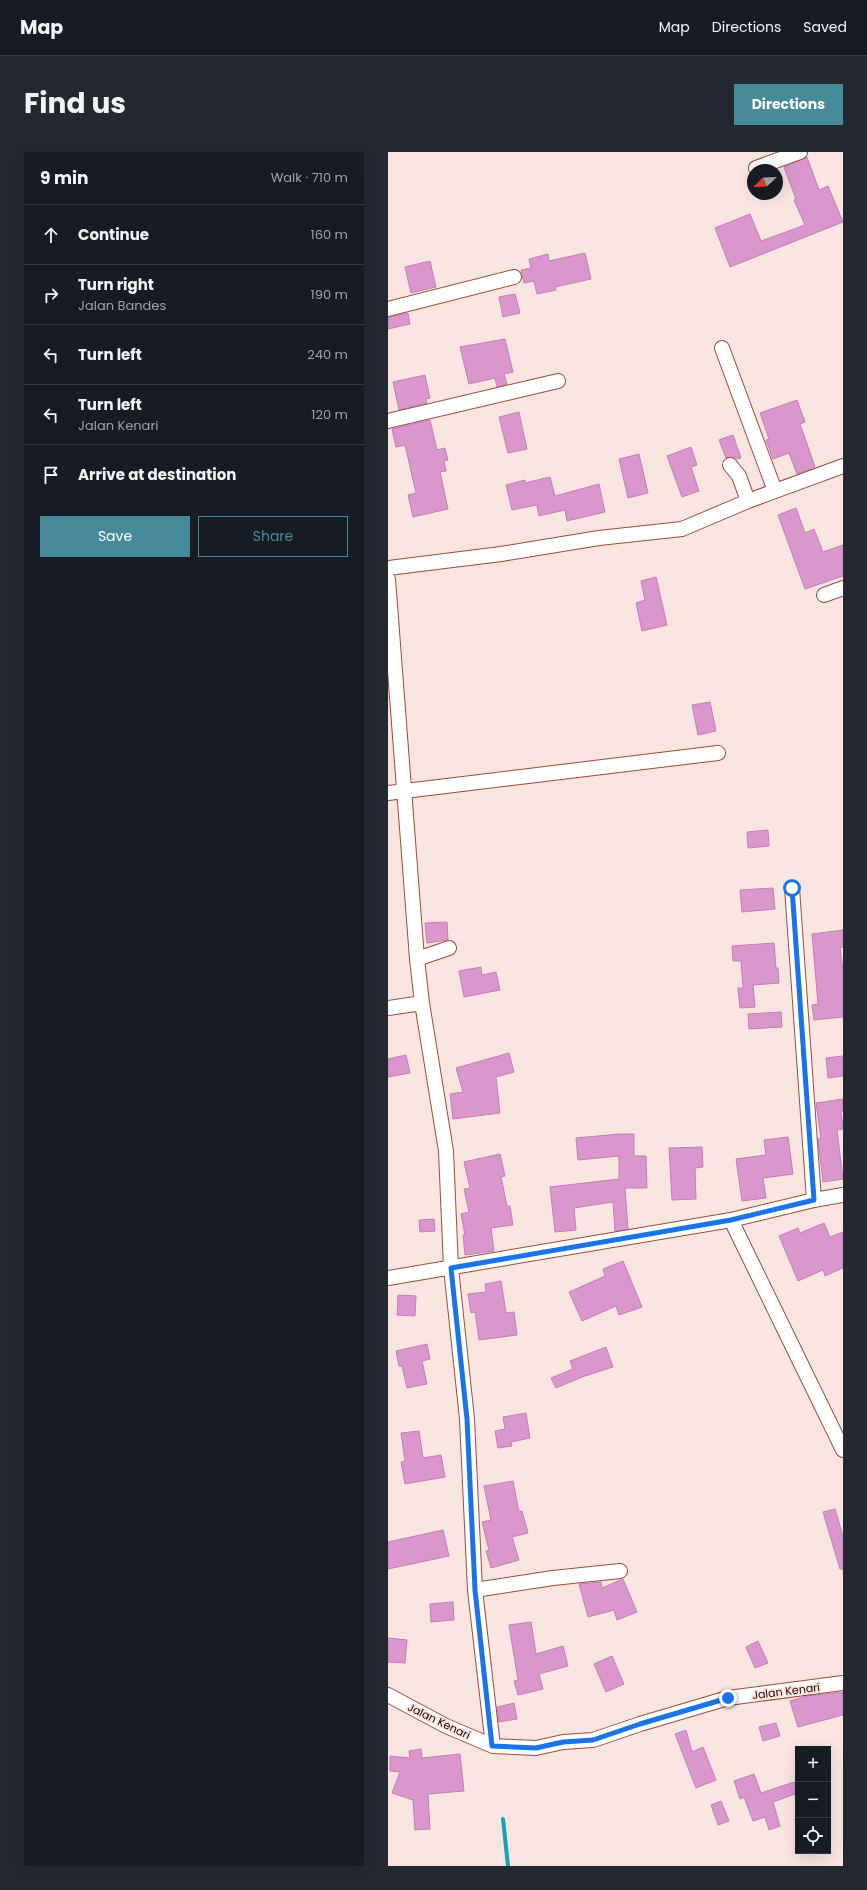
<!DOCTYPE html>
<html lang="en">
<head>
<meta charset="utf-8">
<style>
	:root { --surface:#171b24; --page:#242831; --text:#f1f3f6; --muted:#9ea1a6; --line:#363941; --accent:#478b9a }
	body { margin:0; font-family:Poppins,sans-serif; background:var(--page); color:var(--text) }
	.controls { position:absolute; right:12px; bottom:12px; display:grid; overflow:hidden; border-radius:0px; box-shadow:0 4px 16px #0002 }
	.controls button { width:36px; height:36px; display:grid; place-items:center; padding:0; border:0; border-bottom:1px solid var(--line); background:var(--surface); color:var(--text); font:20px sans-serif }
	.compass { position:absolute; left:359px; top:12px; width:36px; height:36px; border-radius:50%; background:var(--surface); box-shadow:0 4px 16px #0002; rotate:247deg }
	.stop { position:absolute; width:12px; height:12px; margin:-9px; border:3px solid #1a73e8; border-radius:50%; background:#fff }
	.stop.end { background:#1a73e8; border-color:#fff; box-shadow:0 1px 4px #0008 }
	.list { margin:0; padding:0; list-style:none }
	h2 { display:flex; justify-content:space-between; align-items:center; height:52px; margin:0; padding:0 16px; font-size:17px }
	h2 small { font-size:13px; font-weight:400; color:var(--muted) }
	.list li { display:grid; grid-template-columns:26px 1fr auto; gap:12px; align-items:center; box-sizing:border-box; height:60px; padding:0 16px; border-top:1px solid var(--line) }
	.list b { display:block; font-size:15px; white-space:nowrap }
	.list p { margin:0; font-size:13px; white-space:nowrap; color:var(--muted) }
	.list em { font-size:13px; font-style:normal; color:var(--muted) }
	.actions { display:flex; gap:8px; padding:12px 16px }
	.actions a { flex:1; padding:9px 0; border:1px solid var(--accent); border-radius:0px; text-align:center; font-size:14px; color:var(--accent) }
	.actions .main { background:var(--accent); color:#fff }
	.icon { flex:none; width:22px; height:22px; fill:none; stroke:currentColor; stroke-width:2; stroke-linecap:round; stroke-linejoin:round }
	.map { position:relative; flex:none; width:455px; height:1714px; overflow:hidden; border-radius:0px }
	header { display:flex; align-items:center; gap:24px; box-sizing:border-box; height:56px; padding:0 20px; background:var(--surface); border-bottom:1px solid var(--line) }
	header strong { font-size:19px }
	nav { display:flex; gap:22px; margin-inline-start:auto; font-size:14px }
	.intro { display:flex; align-items:center; justify-content:space-between; box-sizing:border-box; height:96px; padding:0 24px }
	h1 { margin:0; font-size:28px }
	.button { padding:10px 18px; border-radius:0px; background:var(--accent); color:#fff; font-size:14px; font-weight:700 }
	main { display:flex; gap:24px; padding:0 24px }
	aside { flex:1; background:var(--surface); border-radius:0px; box-shadow:0 4px 16px #0002 }
	.map>svg:first-child { display:block }
</style>
</head>
<body>
<header>
<strong>Map</strong>
<nav><a>Map</a><a>Directions</a><a>Saved</a></nav>
</header>
<div class="intro"><h1>Find us</h1><a class="button">Directions</a></div>
<main>
<aside>
<h2>9 min<small>Walk · 710 m</small></h2>
<ul class="list">
<li><svg class="icon" aria-label="ahead" viewBox="0 0 24 24"><path d="M12 20V5M6 11l6-6 6 6"/></svg><div><b>Continue</b></div><em>160 m</em></li>
<li><svg class="icon" aria-label="right" viewBox="0 0 24 24"><path d="M7 20v-9h11M14 6l5 5-5 5"/></svg><div><b>Turn right</b><p>Jalan Bandes</p></div><em>190 m</em></li>
<li><svg class="icon" aria-label="left" viewBox="0 0 24 24"><path d="M17 20v-9H6M10 6l-5 5 5 5"/></svg><div><b>Turn left</b></div><em>240 m</em></li>
<li><svg class="icon" aria-label="left" viewBox="0 0 24 24"><path d="M17 20v-9H6M10 6l-5 5 5 5"/></svg><div><b>Turn left</b><p>Jalan Kenari</p></div><em>120 m</em></li>
<li><svg class="icon" aria-label="arrive" viewBox="0 0 24 24"><path d="M6 21V4h12l-3 4 3 4H6"/></svg><div><b>Arrive at destination</b></div></li>
</ul>
<div class="actions"><a class="main">Save</a><a>Share</a></div>
</aside>
<div class="map">
<svg width="455" height="1714" viewBox="0 0 455 1714">
	<rect width="100%" height="100%" fill="#f8e5e0"/>
	<g fill="none" stroke-linecap="round" stroke-linejoin="round">
		<path stroke="#11a2ba" stroke-width="4" d="M115,1667L120,1714"/>
	</g>
	<path fill="#db96ce" stroke="#c37fb6" d="M419,5L431,38L440,34L455,70L342,115L327,76L362,62L373,89L417,73L406,48L408,47L396,15Z
		M197,101L203,127L167,135L168,138L149,142L146,129L136,131L133,118L143,116L141,107L160,102L161,109Z
		M42,109L48,135L23,141L17,115Z
		M127,142L132,161L115,165L111,145Z
		M20,161L22,172L0,177V165Z
		M117,187L125,220L116,222L119,232L109,235L107,226L81,232L72,195Z
		M37,223L42,246L38,247L39,251L11,258L5,230Z
		M409,248L417,270L412,272L427,315L409,322L401,301L385,307L378,288L381,287L372,261Z
		M131,260L139,297L120,301L111,265Z
		M42,268L49,298L57,296L60,308L56,309L58,319L52,320L60,357L25,365L20,343L28,341L17,293L8,295L4,277Z
		M345,283L353,306L348,307L345,305L338,306L331,288Z
		M303,295L309,313L303,315L311,339L294,345L279,304Z
		M251,302L260,341L240,346L231,307Z
		M162,325L167,344L211,332L217,360L179,369L177,358L151,364L149,353L124,358L118,333L137,328V331Z
		M408,356L417,381L426,377L435,400L455,393V424L417,437L390,363Z
		M268,425L279,473L254,479L248,451L257,448L253,429Z
		M322,550L328,579L310,583L304,553Z
		M380,678L381,694L360,696L359,680Z
		M385,736L387,757L354,760L352,738Z
		M59,770L60,788L39,791L37,771Z
		M455,778V795L452,796L455,819V865L426,868L424,853L430,852L424,782Z
		M386,791L388,816H390L391,831L365,833L367,855L352,856L350,836H355L353,809H345L344,794Z
		M93,815L94,823L108,820L112,838L76,845L71,819Z
		M393,860L394,875L361,877L360,862Z
		M121,901L126,920L108,925L112,961L65,967L62,942L75,940L68,916Z
		M18,903L22,921L0,925V907Z
		M455,904V924L440,926L438,906Z
		M455,947V959H453L455,977L449,978L455,1027L435,1030L430,987H433L428,951Z
		M231,982H246V1004H258L259,1036H237L240,1077L227,1079L225,1050L186,1056L188,1078L167,1080L162,1035L231,1027V1004L190,1008L188,986Z
		M400,985L405,1022L375,1026L378,1046L354,1049L348,1007L378,1003L376,988Z
		M314,995L315,1015L307,1016L308,1047L284,1048L281,996Z
		M112,1002L117,1024L113,1025L119,1054H122L125,1073L103,1076L106,1099L77,1103L75,1083H77L73,1062L81,1060L76,1037L82,1036L76,1010Z
		M46,1067L47,1079L32,1080L31,1068Z
		M436,1071L442,1085L455,1080V1116L437,1124L435,1118L410,1129L391,1084L410,1076L412,1081Z
		M235,1109L254,1155L231,1163L228,1154L194,1169L181,1140L217,1124L215,1117Z
		M113,1129L118,1161L126,1160L129,1183L91,1188L87,1160L83,1161L80,1142L98,1140L97,1132Z
		M10,1143L28,1144L27,1164L9,1163Z
		M39,1192L42,1207L34,1209L39,1232L19,1236L14,1214H11L8,1199Z
		M218,1195L225,1215L194,1225L168,1236L163,1226L185,1217L182,1209Z
		M138,1261L142,1286L123,1290L124,1294L110,1296L107,1279L117,1277L115,1265Z
		M31,1279L35,1306L53,1303L57,1325L17,1332L13,1310L17,1309L13,1281Z
		M125,1329L131,1360L134,1359L140,1381L124,1385L131,1408L103,1416L98,1399L101,1398L94,1370L103,1368L96,1334Z
		M447,1357L455,1384V1417H452L435,1360Z
		M55,1378L61,1404L0,1417V1390Z
		M235,1427L249,1460L229,1468L226,1458L200,1465L191,1432L213,1430L214,1436Z
		M65,1450L66,1468L43,1470L42,1452Z
		M143,1470L148,1502L175,1494L180,1514L151,1522L155,1537L130,1543L126,1529L130,1528L121,1473Z
		M0,1486L19,1488L17,1511L0,1510Z
		M370,1489L380,1511L367,1516L358,1495Z
		M224,1504L236,1532L218,1540L206,1512Z
		M455,1540V1563L410,1575L402,1549L419,1544Z
		M126,1551L129,1567L111,1570L109,1555Z
		M388,1571L392,1584L375,1589L371,1575Z
		M298,1578L304,1600L315,1595L328,1628L308,1636L287,1582Z
		M33,1597L34,1606L72,1602L76,1639L40,1642L42,1677L27,1678L25,1648L4,1641L12,1620L2,1619V1604L22,1606L21,1599Z
		M366,1622L373,1641L406,1630L410,1641L385,1650L392,1674L381,1678L377,1665L365,1669L356,1645L352,1647L346,1629Z
		M333,1649L341,1669L330,1673L323,1653Z"/>
	<g fill="none" stroke-linecap="round" stroke-linejoin="round">
		<defs>
			<path id="minor" d="M368,16L412,0
				M0,157L126,125
				M334,196L387,339
				M0,269L170,229
				M342,313L351,324L360,349
				M0,416L113,402L211,386L294,377L360,349L455,314
				M0,427L29,807L34,851L58,999L63,1116L79,1267L87,1438L105,1594
				M436,443L455,436
				M0,641L330,601
				M404,736L426,1048
				M29,807L61,796
				M0,856L34,851
				M343,1068L455,1298
				M0,1126L343,1068L426,1048L455,1043
				M87,1438L165,1426L232,1419
				M0,1543L58,1574L105,1594L148,1596L175,1590L205,1588L252,1572L340,1546L455,1531"/>
		</defs>
		<use href="#minor" stroke="#9a4c3a" stroke-width="16"/>
		<use href="#minor" stroke="#fff" stroke-width="14"/>
	</g>
	<g fill="none" stroke-linecap="round" stroke-linejoin="round">
		<path stroke="#1a73e8" stroke-width="5" d="M340,1546L252,1572L205,1588L175,1590L148,1596L104,1594L87,1438L79,1267L63,1116L343,1068L426,1048L404,736"/>
	</g>
	<g text-anchor="middle" stroke-width="3.5" stroke-linejoin="round" paint-order="stroke">
		<g font-size="11" fill="#230501" stroke="#f8e5e0">
			<text transform="translate(398 1539) rotate(-7)" y="4">Jalan Kenari</text>
			<text transform="translate(51 1569) rotate(26)" y="4">Jalan Kenari</text>
		</g>
	</g>
</svg>
<div class="controls">
<button>+</button>
<button>−</button>
<button><svg class="icon" aria-label="locate" viewBox="0 0 24 24"><circle cx="12" cy="12" r="6"/><path d="M12 2v4M12 18v4M2 12h4M18 12h4"/></svg></button>
</div>
<svg class="compass" viewBox="-18 -18 36 36"><path d="M0-13l5 13h-10z" fill="#e53935"/><path d="M0 13l5-13h-10z" fill="#9ea1a6"/></svg>
<div class="stop" style="left:404px;top:736px"></div>
<div class="stop end" style="left:340px;top:1546px"></div>
</div>
</main>
</body>
</html>
